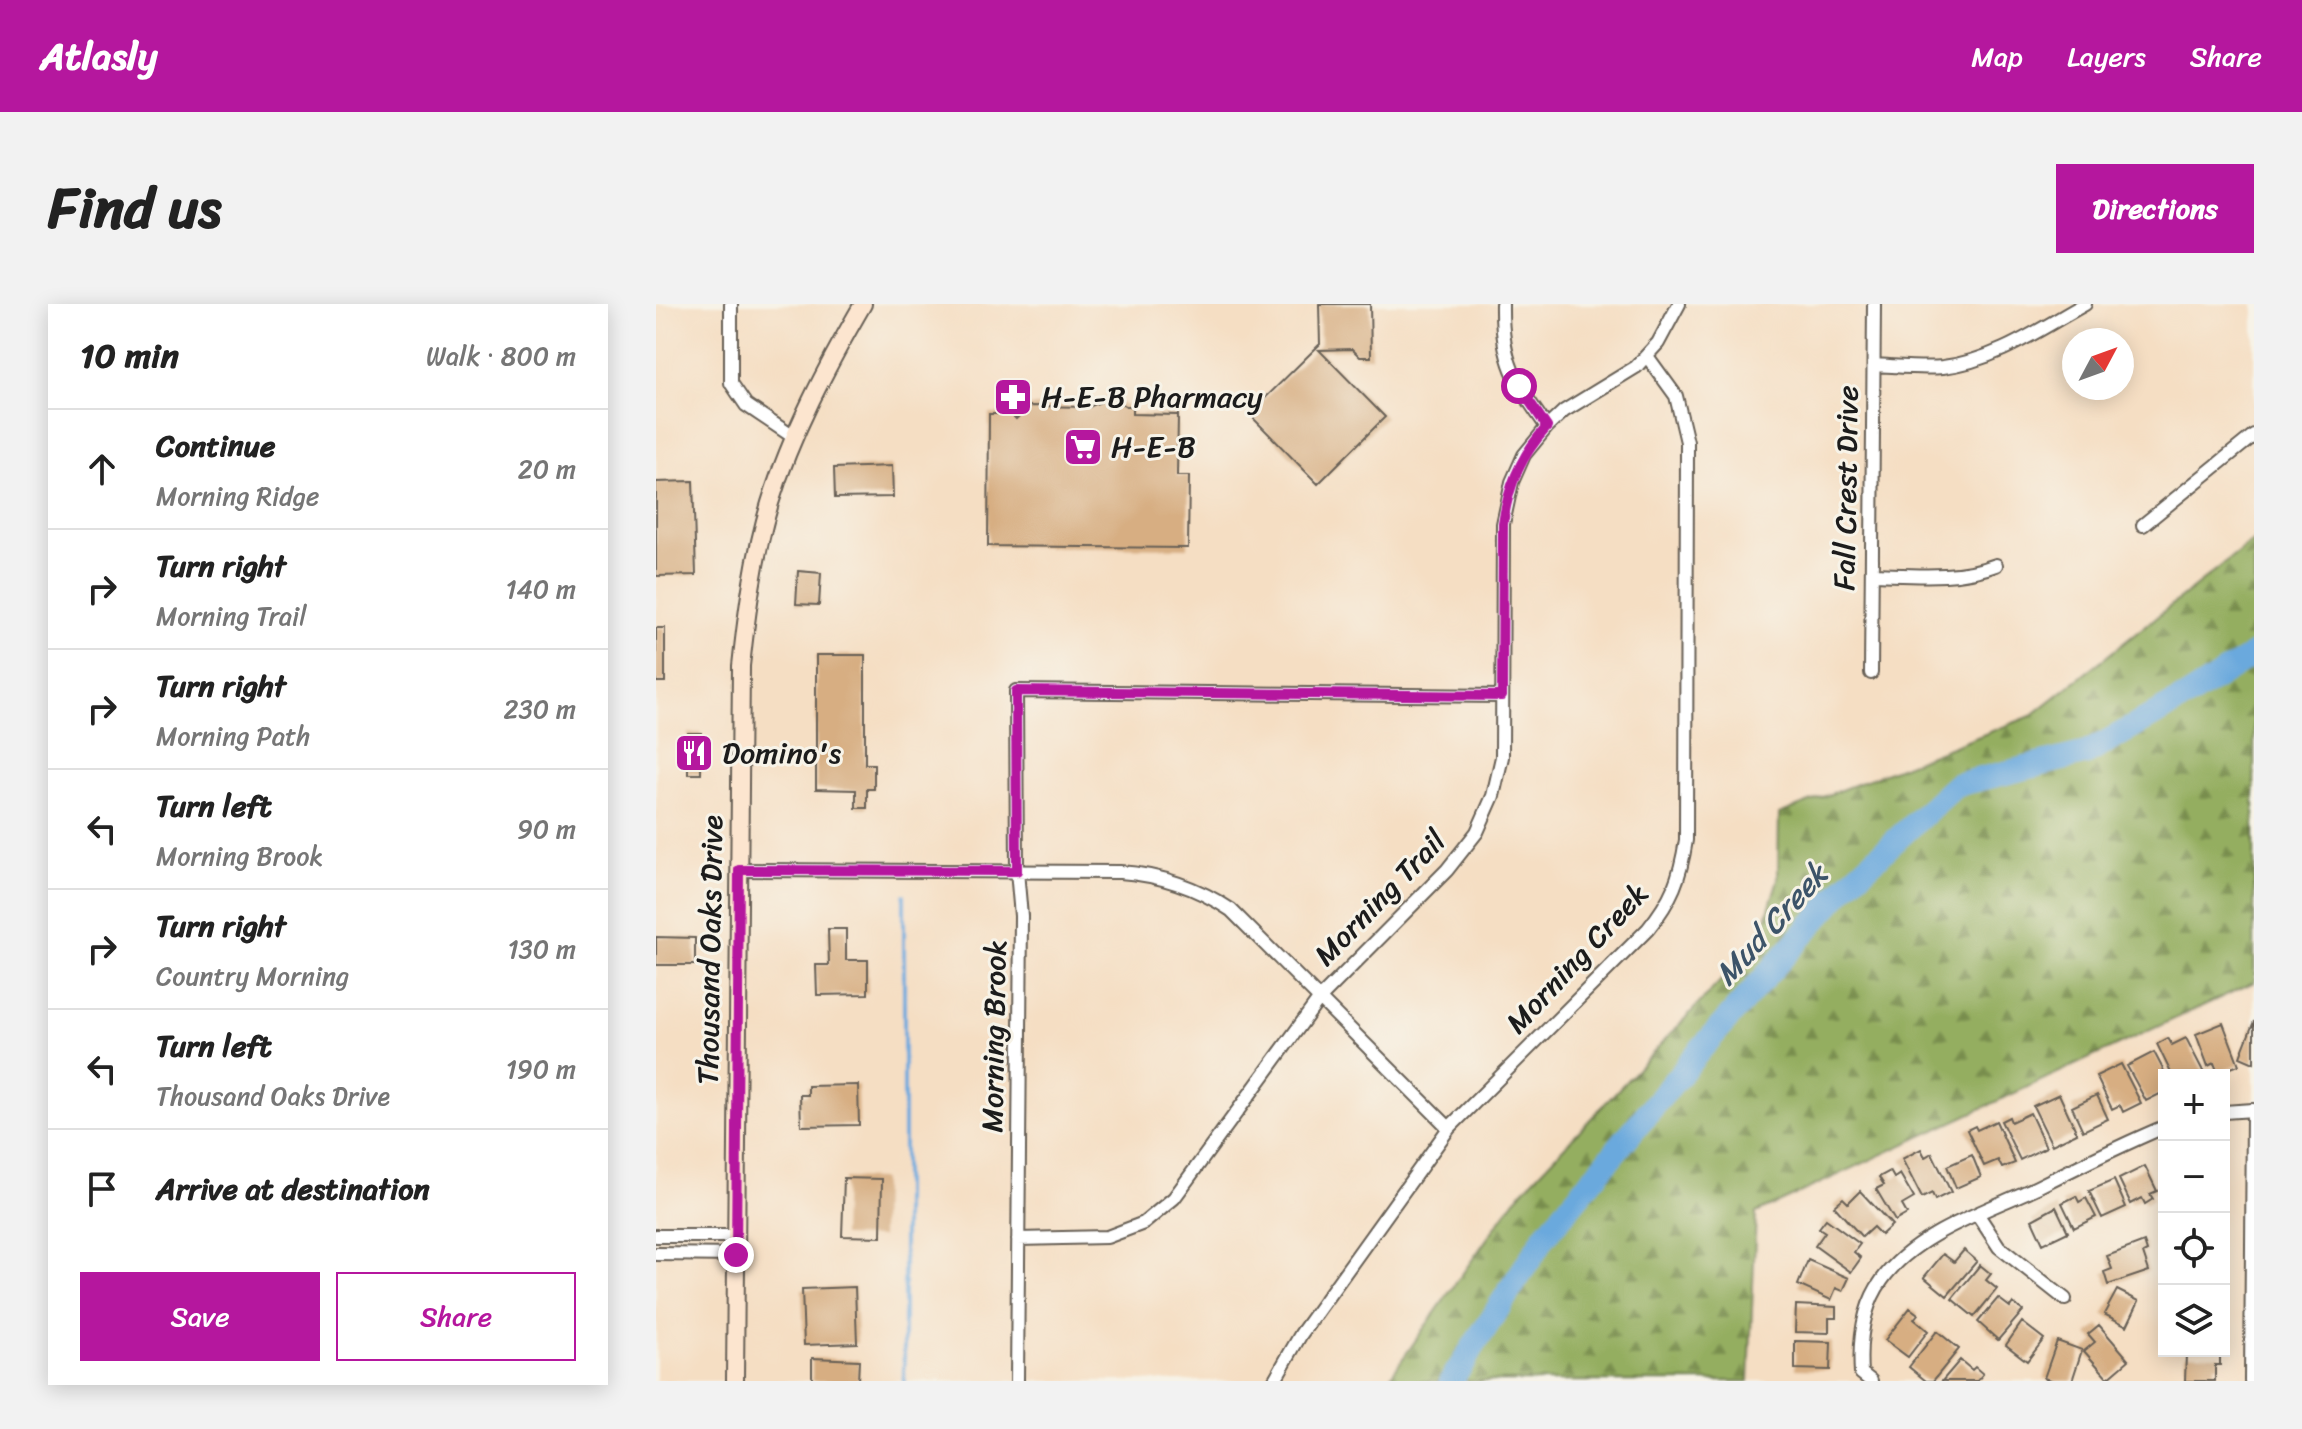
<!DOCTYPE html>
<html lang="en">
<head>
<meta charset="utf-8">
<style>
	:root { --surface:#fff; --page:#f2f2f2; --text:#222; --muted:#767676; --line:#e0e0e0; --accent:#b5179e }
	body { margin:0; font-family:Sriracha,sans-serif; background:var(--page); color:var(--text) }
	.controls { position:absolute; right:24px; bottom:24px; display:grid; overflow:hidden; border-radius:0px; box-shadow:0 4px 20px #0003 }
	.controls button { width:72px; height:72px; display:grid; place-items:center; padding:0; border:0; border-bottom:2px solid var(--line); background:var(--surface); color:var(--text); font:40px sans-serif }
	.compass { position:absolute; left:1406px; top:24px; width:72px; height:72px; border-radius:50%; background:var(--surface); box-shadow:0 4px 20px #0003; rotate:49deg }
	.stop { position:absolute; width:24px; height:24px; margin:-18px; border:6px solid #b5179e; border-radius:50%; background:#fff }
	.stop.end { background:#b5179e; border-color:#fff; box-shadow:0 2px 8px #0008 }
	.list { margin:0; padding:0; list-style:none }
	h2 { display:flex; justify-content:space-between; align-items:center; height:104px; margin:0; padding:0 32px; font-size:34px }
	h2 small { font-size:26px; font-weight:400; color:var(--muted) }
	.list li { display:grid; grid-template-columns:52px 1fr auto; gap:24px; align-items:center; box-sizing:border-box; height:120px; padding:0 32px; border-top:2px solid var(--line) }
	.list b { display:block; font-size:30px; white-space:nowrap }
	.list p { margin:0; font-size:26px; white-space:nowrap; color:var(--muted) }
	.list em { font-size:26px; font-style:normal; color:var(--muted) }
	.actions { display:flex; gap:16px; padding:24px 32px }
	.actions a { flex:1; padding:18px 0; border:2px solid var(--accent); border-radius:0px; text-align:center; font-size:28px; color:var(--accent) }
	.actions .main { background:var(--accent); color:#fff }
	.icon { flex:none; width:44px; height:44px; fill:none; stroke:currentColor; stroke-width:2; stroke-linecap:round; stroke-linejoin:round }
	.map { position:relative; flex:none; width:1598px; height:1077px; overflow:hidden; border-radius:0px }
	header { display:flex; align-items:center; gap:48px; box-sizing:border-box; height:112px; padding:0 40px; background:var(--accent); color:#fff }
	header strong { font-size:38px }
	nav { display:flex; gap:44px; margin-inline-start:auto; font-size:28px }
	.intro { display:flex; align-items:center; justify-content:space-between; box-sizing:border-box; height:192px; padding:0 48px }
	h1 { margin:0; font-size:56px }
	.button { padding:20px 36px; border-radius:0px; background:var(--accent); color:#fff; font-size:28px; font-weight:700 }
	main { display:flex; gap:48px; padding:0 48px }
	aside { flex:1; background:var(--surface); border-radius:0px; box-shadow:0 4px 20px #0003 }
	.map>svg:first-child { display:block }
</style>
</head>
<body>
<header>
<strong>Atlasly</strong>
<nav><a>Map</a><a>Layers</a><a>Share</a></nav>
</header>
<div class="intro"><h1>Find us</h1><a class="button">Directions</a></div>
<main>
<aside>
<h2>10 min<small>Walk · 800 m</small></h2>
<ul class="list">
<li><svg class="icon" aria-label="ahead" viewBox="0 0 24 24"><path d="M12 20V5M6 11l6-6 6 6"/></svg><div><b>Continue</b><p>Morning Ridge</p></div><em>20 m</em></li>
<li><svg class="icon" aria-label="right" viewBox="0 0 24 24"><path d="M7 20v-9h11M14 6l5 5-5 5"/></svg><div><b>Turn right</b><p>Morning Trail</p></div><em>140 m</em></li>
<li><svg class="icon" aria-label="right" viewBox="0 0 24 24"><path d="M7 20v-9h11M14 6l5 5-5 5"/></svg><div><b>Turn right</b><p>Morning Path</p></div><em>230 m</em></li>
<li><svg class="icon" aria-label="left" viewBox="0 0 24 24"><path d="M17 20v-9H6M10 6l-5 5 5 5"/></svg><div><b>Turn left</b><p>Morning Brook</p></div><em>90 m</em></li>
<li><svg class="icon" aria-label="right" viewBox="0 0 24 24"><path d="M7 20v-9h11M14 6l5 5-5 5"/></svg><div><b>Turn right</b><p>Country Morning</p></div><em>130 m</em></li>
<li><svg class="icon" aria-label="left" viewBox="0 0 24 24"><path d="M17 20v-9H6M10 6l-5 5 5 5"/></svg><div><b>Turn left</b><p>Thousand Oaks Drive</p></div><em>190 m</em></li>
<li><svg class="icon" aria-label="arrive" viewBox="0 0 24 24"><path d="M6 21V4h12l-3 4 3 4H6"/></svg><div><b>Arrive at destination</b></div></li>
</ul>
<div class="actions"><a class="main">Save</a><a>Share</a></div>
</aside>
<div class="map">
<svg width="1598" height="1077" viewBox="0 0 1598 1077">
	<defs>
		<pattern id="forest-firs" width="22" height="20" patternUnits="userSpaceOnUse" patternTransform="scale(2)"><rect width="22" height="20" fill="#94ae60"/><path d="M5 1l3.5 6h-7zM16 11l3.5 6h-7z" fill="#788d4e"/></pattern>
	</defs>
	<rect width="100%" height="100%" fill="#f7f3e8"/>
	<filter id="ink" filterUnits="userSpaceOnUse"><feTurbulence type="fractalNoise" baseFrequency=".0125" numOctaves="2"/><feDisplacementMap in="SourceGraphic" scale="16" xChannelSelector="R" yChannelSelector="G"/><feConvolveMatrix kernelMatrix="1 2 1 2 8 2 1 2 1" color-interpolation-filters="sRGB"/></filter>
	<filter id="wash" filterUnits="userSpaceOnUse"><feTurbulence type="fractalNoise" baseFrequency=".006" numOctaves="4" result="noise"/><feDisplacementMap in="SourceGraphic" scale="32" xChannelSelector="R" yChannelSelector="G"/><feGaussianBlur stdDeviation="1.8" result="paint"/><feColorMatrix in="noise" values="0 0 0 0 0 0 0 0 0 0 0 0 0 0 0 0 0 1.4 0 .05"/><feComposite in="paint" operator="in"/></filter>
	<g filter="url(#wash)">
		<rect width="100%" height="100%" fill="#f5dec3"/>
		<path fill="url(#forest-firs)" stroke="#58653e" stroke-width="2" d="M1598,236V678L1100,909L1093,1077H731L859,895L1104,635L1122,575L1123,510L1375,412Z"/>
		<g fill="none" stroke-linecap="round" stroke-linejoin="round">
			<path stroke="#6ba9dd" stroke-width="4" d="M248,1077V591"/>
			<path stroke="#6ba9dd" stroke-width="24" d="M795,1077L889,932L1044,746L1190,582L1300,481L1431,449L1534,391L1598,350"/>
		</g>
		<g id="blocks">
			<path fill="#d7ae82" d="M663,0H714L715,53H704L696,45L663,46L729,113L662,180L598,115L597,106L664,40Z
				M455,93L470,102H476V110L522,111L521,172H533L532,244L332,242L333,110H341L348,103L360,115L374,102L433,103Z
				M236,162L237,193L179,194L178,164Z
				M37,177L40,271L0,272V178Z
				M142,267L165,269L163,301L140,300Z
				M0,324H9V378H0Z
				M160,351H209V460H218V485H211V504H200V486L160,485Z
				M32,429H45V470H32Z
				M172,625H190V656H212V690L161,691L160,661H173Z
				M0,633L39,634V661H0Z
				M1598,717V759L1584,753Z
				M1567,719L1583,761L1562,769L1558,759L1552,762L1540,730Z
				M1512,734L1516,741L1530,734L1549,771H1516L1501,740Z
				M1498,748L1510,771H1508V788L1490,797L1471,762Z
				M1465,760L1485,799L1467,808L1464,801L1456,805L1440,772Z
				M202,781L203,821L145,822L144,791H152V782Z
				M1403,790L1421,829L1396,841L1377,802Z
				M1441,791L1452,815L1427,827L1416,803Z
				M1374,809L1390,843L1364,856L1345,817L1353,813L1355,818Z
				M1340,817L1359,859L1346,864L1342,856L1328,862L1311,826L1319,822L1321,826Z
				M1265,845L1269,853L1276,849L1295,888L1279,896L1276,889L1266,894L1246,855Z
				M1316,851L1325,873L1300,884L1291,862Z
				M1489,862L1501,887L1494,890L1497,895L1489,900L1486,894L1475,900L1463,875Z
				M1234,867L1238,874L1244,870L1258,894L1246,901L1251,910L1239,917L1220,885L1228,881L1223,873Z
				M188,874L226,875L225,933L186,932Z
				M1458,876L1470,903L1446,914L1433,887Z
				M1204,887L1236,921L1225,931L1217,923L1206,933L1178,902L1187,894L1192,899Z
				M1420,892L1423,898L1430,894L1440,913L1418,924L1406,899Z
				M1400,903L1412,928L1387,940L1376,916Z
				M1170,915L1204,940L1198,948L1205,954L1195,968L1159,942L1169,928L1163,924Z
				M1488,938L1491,947L1487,949L1493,967L1452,981L1448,968L1456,965L1451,952Z
				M1308,946L1321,957L1291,992L1268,973L1287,950L1298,958Z
				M1152,956L1193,974L1187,987L1180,984L1175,996L1142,981Z
				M1324,961L1335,970L1330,976L1341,985L1318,1013L1296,995Z
				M199,983L201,1039L148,1041L146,985Z
				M1461,986L1483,997L1471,1022L1448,1010Z
				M1342,994L1354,1003L1357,999L1367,1007L1342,1036L1322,1018Z
				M1140,1001L1180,1003V1014H1173V1029L1139,1028Z
				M1254,1004L1262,1010L1258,1015L1272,1027L1252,1053L1229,1036Z
				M1366,1018L1388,1035L1371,1057L1350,1041Z
				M1443,1021L1473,1056L1452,1074L1428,1047L1439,1038L1432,1030Z
				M1281,1027L1303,1045L1277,1077H1270L1253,1063Z
				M1139,1037L1175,1038L1174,1066L1139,1065Z
				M1401,1037L1426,1046L1416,1077H1397L1388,1074Z
				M1530,1050L1564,1051V1061H1559V1077H1529Z
				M156,1054L203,1056L202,1077H156Z
				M1304,1056L1316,1066L1319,1063L1327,1070L1321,1077H1286Z"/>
		</g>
	</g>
	<g filter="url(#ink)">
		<use href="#blocks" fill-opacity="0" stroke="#686056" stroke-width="2"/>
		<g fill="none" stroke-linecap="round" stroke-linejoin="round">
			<defs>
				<path id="street" d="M75,0V79L90,101L139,134
					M846,0C845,57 859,78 891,123
					M1218,61C1240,62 1264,65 1287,63C1339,57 1384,25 1429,0
					M1487,221L1598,131
					M1216,270C1257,271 1301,276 1340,261
					M1215,369L1218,0
					M83,566L464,568C506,571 541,583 575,606L793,824
					M1568,808L1597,806L1595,1077
					M1322,911L1343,943L1409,995
					M0,932H80
					M362,935L451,933L488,919L518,894L664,694L791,566L821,528L837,492L846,453L847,220L856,178L868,151L891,123L908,107L980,63L1002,39L1023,0
					M0,950L80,951
					M361,1077L365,612L361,567L360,387L846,392
					M618,1077L645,1030L793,824L992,625C1016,595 1024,575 1030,536L1031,138L1020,92L991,52
					M1215,1077L1205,1069C1203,1038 1207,1002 1226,976C1259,929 1331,907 1381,883C1423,862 1465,841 1508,823"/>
				<path id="secondary" d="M79,1077L85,362C91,307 98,252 114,199C135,130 171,62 207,0"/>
			</defs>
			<use href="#street" stroke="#686056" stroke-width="16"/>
			<use href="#secondary" stroke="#686056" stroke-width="20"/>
			<use href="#street" stroke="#fff" stroke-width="12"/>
			<use href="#secondary" stroke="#fce5cf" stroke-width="16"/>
		</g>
	</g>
	<g fill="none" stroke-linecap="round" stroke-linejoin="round" filter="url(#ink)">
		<path stroke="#b5179e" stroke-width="10" d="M80,951L83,566L361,567L360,387L846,392L847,220C852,182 865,151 891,123L863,82"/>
	</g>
	<defs>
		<symbol id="pharmacy-square" viewBox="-11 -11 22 22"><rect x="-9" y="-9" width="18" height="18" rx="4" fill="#b5179e" stroke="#f7f3e8"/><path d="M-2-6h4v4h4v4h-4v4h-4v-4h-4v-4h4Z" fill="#fff"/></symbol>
		<symbol id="supermarket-square" viewBox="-11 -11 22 22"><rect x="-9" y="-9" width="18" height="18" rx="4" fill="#b5179e" stroke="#f7f3e8"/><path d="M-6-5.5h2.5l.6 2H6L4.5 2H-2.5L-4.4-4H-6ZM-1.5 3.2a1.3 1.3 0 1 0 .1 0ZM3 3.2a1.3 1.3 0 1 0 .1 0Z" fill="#fff"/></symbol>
		<symbol id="restaurant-square" viewBox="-11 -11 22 22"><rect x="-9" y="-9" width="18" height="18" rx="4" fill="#b5179e" stroke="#f7f3e8"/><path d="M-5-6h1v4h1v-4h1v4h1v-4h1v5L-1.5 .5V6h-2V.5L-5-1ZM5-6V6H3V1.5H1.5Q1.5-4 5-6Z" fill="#fff"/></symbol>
	</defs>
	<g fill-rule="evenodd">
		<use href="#pharmacy-square" x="335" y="71" width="44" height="44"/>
		<use href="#supermarket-square" x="405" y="121" width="44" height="44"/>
		<use href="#restaurant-square" x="16" y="427" width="44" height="44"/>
	</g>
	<g text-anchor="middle" stroke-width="6" stroke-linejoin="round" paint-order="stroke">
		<g font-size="30" fill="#1c1c1c" stroke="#f7f3e8" text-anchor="start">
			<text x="385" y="103">H-E-B Pharmacy</text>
			<text x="455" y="153">H-E-B</text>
			<text x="66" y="459">Domino's</text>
		</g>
		<g font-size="30" fill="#1c1c1c" stroke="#f7f3e8">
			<text transform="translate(1190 184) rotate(-89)" y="10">Fall Crest Drive</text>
			<text transform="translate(724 594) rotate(-46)" y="10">Morning Trail</text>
			<text transform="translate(54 646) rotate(-89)" y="10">Thousand Oaks Drive</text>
			<text transform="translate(921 654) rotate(-47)" y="10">Morning Creek</text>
			<text transform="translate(338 732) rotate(-89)" y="10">Morning Brook</text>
		</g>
		<g font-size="32" font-style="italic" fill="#3c5469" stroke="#f7f3e8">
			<text transform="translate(1115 620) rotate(-48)" y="11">Mud Creek</text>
		</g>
	</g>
</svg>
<div class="controls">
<button>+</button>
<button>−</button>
<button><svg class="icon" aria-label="locate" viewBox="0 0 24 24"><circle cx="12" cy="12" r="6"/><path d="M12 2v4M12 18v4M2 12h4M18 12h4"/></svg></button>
<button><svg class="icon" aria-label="layers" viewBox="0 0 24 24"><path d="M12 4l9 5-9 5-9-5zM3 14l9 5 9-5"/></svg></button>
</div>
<svg class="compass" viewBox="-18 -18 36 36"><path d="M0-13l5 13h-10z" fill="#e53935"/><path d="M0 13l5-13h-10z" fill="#767676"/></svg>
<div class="stop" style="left:863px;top:82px"></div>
<div class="stop end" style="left:80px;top:951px"></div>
</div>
</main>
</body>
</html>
